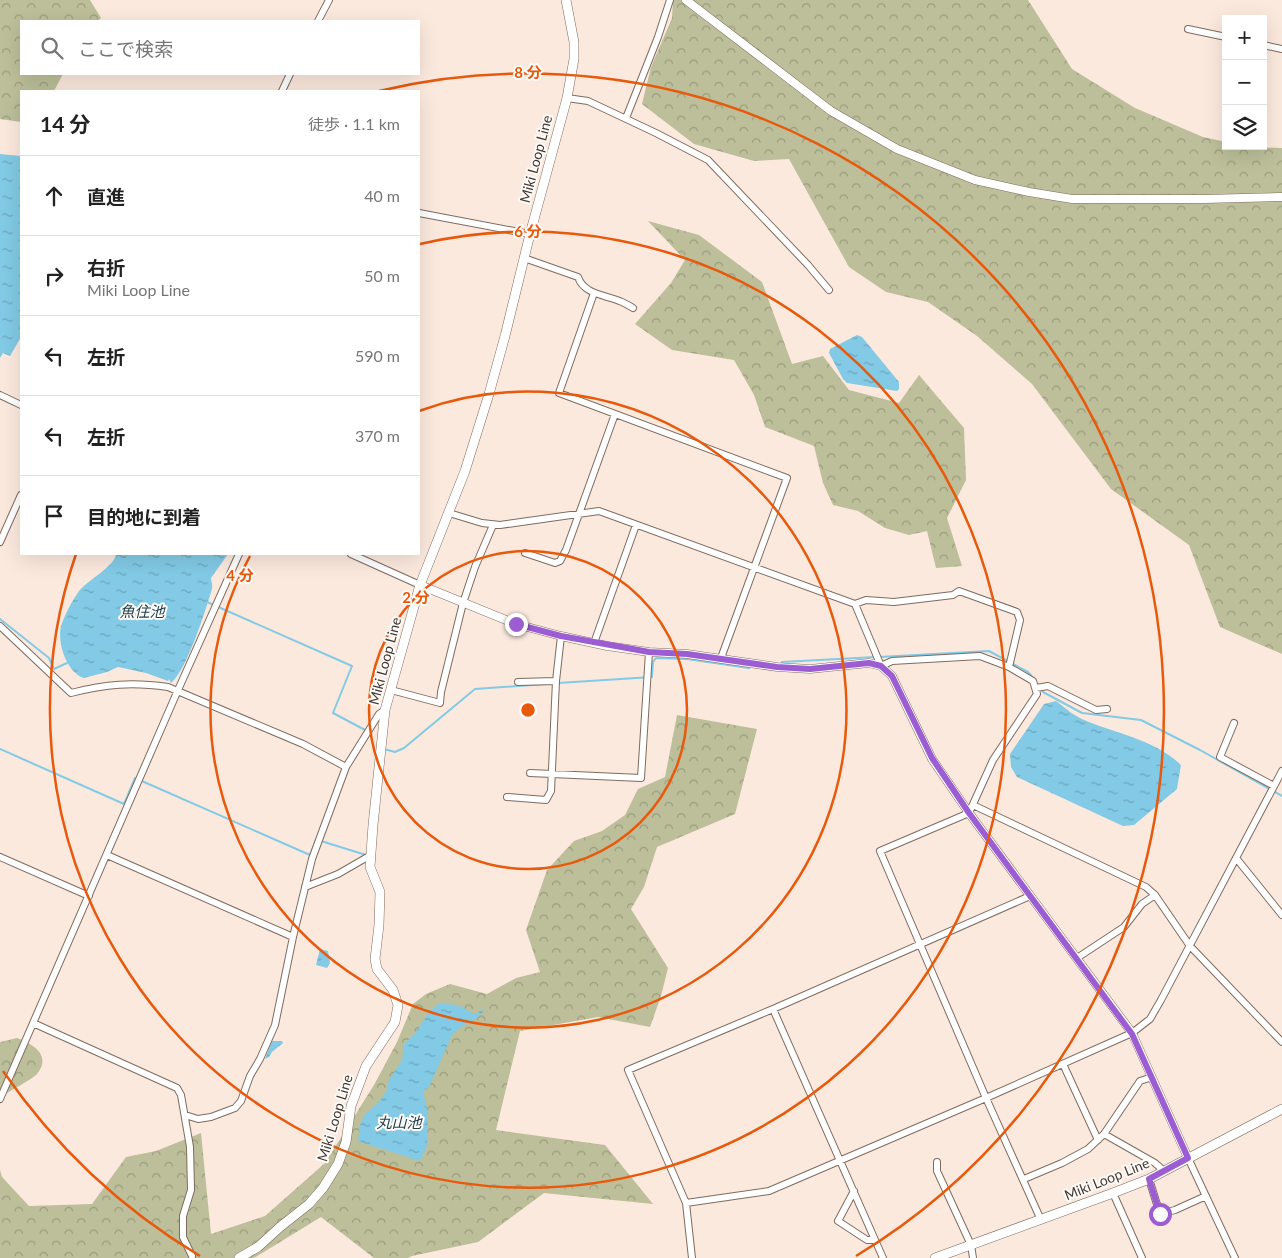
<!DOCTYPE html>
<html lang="ja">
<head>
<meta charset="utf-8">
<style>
	:root { --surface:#fff; --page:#f2f2f2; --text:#222; --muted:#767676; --line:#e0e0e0 }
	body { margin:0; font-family:Lato,"Noto Sans JP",sans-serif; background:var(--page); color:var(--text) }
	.controls { position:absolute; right:15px; top:15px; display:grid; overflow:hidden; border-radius:0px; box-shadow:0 5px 20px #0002 }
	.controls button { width:45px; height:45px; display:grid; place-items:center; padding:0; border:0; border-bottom:1px solid var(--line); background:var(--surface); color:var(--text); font:25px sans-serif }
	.stop { position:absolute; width:15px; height:15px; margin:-11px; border:4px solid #9c5cd2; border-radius:50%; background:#fff }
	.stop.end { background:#9c5cd2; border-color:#fff; box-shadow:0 1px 5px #0008 }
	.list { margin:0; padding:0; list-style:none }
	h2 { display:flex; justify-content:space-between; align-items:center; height:65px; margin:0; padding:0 20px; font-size:21px }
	h2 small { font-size:16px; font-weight:400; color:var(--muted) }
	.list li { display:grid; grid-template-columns:32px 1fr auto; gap:15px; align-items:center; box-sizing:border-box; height:80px; padding:0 20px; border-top:1px solid var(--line) }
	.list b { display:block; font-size:19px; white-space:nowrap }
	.list p { margin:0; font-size:16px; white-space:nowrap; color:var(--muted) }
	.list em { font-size:16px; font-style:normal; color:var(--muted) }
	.icon { flex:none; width:28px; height:28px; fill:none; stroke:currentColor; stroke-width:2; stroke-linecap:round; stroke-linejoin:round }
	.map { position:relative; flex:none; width:1282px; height:1258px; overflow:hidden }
	.search { position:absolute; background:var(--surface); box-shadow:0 5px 20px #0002; left:20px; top:20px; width:400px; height:55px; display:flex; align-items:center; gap:12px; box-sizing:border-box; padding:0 18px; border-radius:0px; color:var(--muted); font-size:19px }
	.panel { position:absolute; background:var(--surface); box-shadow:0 5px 20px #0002; left:20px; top:90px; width:400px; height:465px; border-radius:0px }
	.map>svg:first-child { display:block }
</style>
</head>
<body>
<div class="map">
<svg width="1282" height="1258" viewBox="0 0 1282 1258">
	<defs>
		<pattern id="forest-crowns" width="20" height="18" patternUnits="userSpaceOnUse" patternTransform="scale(1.25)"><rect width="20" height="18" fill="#bcbf99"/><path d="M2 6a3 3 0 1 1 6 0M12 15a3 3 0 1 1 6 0" fill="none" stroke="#9a9c7d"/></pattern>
		<pattern id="water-ripples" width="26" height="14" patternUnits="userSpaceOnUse" patternTransform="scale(1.25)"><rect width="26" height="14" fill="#82cae5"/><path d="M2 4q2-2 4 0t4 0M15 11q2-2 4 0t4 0" fill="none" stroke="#6ca5ba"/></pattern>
	</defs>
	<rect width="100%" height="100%" fill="#fce9de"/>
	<path fill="url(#forest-crowns)" d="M0,0H90L101,18L98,21H21V74H63L54,91H21V122L0,119Z
		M673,0H1028L1072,69L1135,108L1203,137L1226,142V146L1282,148V654L1220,627L1189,545L1111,489L1032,384L977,336L928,302L886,292L849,267L789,159L754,161L694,144L642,104L651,67L672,18Z
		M648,221L699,235L762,282L792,364L823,356L849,390L899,403L919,375L964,428L966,480L947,518L962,566L936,568L927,531L909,535L885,528L858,511L833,505L823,483L814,446L765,427L754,395L734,360L672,350L635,324L671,283L685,260Z
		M677,715L757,729L735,814L657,847L644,887L631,909L668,968L661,996L650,1027L598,1017L520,1031L496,1130L605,1145L653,1204L544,1193L478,1242L412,1256L408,1258H374L321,1217L254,1258H0V1170L2,1177L29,1206L92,1204L126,1157L156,1151L201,1133L211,1234L265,1216L325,1163L374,1085L397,1042L413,1004L426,994L450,984L487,994L516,978L540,972L526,930L547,870L574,841L602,831L625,815L638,789L665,777Z
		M17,1038C33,1044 52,1055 37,1074C31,1080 8,1092 0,1097V1042Z"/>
	<path fill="url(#water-ripples)" d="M0,154L21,156V337L10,356L3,353L0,358Z
		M857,335L862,337L899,382V389L897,391L847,383L843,379L829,353L830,349Z
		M116,554H228L211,578C211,581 213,585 212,589C206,609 187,670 171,683L169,679L168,681L146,673L118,667L107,672L84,678C66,672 57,642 61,626C65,614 72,601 79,591C88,580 115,566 116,554Z
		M1056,701C1064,707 1073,715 1082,719C1115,734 1153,738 1181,765L1177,789L1134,825L1123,826L1017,777L1011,767L1010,754L1044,704Z
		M320,949L328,951L330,963L327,968L316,965Z
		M439,1003C446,1004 454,1004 460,1006C472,1011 472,1019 485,1007L482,1013L477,1018L458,1029L452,1035L431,1083L428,1088L423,1091L428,1113L427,1146L420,1161L358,1141L360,1125L365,1114L378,1103L386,1092L389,1080L402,1060L404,1044L415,1033L430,1011Z
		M272,1041H282L283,1043L272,1052L269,1057L265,1059Z"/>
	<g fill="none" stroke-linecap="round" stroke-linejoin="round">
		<path stroke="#82cae5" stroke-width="2" d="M207,602L352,666L333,713L365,730
			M0,619L49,658L54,669L67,663
			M879,657L989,651L1028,672L1034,679
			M782,662L875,657
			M558,683L652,677L653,662L656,658L687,659L749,668
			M1041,689L1043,692L1082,713L1141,720L1200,750L1282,796
			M0,749L124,804L135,778L310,855L316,840
			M384,749L395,752L404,748L475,689L546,684
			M321,841L366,855"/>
		<defs>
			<path id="minor" d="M318,21L329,0
				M1188,29L1226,37
				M1263,45L1282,49
				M282,91L290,74
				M567,98L588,101L656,133L708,160L808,265L829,290
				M626,118L658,37L670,0
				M419,213L530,234
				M524,258L578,277C584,295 607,295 622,302C626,304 630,306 633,308
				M594,293L559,393L787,478L721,658
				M0,395L21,405
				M449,513L482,523L500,525L599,511L855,604L881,666L892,661L980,656L1009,667L1033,681L1037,694L993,760L969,813L880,851L986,1098L1041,1220
				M0,542L21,495
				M525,553L555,563L560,561L566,550L615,414
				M351,554L420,585
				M855,604L866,600L894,602L953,595L959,591L1017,612L1020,620L1009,667
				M0,626L71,693C106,684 132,682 168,687L303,744L346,767
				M594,643L636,525
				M518,682L556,681
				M1036,688L1048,686L1096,710L1107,709
				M391,690L440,703L441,692L463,603L475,567L493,525
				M1234,723L1220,757L1274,786
				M530,773L641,778L649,652
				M507,797L546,800L551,791L556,681L561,636
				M973,805L1146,887L1155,895L1190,946L1282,1042
				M107,855L293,937
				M0,857L89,896
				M1236,858L1282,915
				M305,887L338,874L371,855
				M1077,958L1124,927L1142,904L1155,895
				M773,1009L883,1258
				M33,1023L177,1088L181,1095L190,1147L191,1190L183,1216V1237L192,1256
				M1063,1064L1098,1140
				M0,1099L178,690L239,554
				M185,1115L198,1119L211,1117L235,1108L241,1101L250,1076L260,1059L275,1025L293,937L312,859L346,767L379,714L385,710
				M1104,1134L1155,1163L1164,1171
				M1188,1158L1235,1258
				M937,1162V1171L971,1245L973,1258
				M1024,1179L1062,1163L1088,1149L1104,1134L1140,1081L1152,1077
				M1149,1179L1160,1214L1175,1210L1206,1196
				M854,1191L838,1221L867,1240H875
				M1113,1193L1142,1258
				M686,1203L769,1191L986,1098L1132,1033L1150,1019L1161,1000L1282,771
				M692,1258L686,1203L628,1070L773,1009L1030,896"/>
			<path id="tertiary" d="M686,0L831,111L897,149L975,180L1029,192L1072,199H1204L1282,197
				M420,585L516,624L561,636L607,646L649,652L687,654L777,667L810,669L869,663L881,666L892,676L932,759L969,813L1132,1033L1188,1158"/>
			<path id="secondary" d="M239,1258L258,1247L280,1227L309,1204L323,1188L338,1164L346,1142L351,1106L366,1066L395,1022L398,1005L393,990L377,969L375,959L379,925L380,892L370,867L373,825L385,710L420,585L465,471L489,394L505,336L530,234L567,98L574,59V42L566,0
				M935,1258L1113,1193L1149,1179L1282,1109"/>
		</defs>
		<use href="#minor" stroke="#7f6b5f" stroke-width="8"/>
		<use href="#tertiary" stroke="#7f6b5f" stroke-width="9"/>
		<use href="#secondary" stroke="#7f6b5f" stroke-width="10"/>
		<use href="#minor" stroke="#fff" stroke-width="6"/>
		<use href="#tertiary" stroke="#fff" stroke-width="8"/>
		<use href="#secondary" stroke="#fff" stroke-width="9"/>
	</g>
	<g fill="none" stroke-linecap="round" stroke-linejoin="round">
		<path stroke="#9c5cd2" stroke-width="6" d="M516,624L561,636L649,652L687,654L777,667L810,669L869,663L881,666L892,676L932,758L969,813L1132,1034L1188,1158L1149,1179L1160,1214"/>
	</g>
	<g fill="none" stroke="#e8590c" stroke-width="2.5">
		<circle cx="528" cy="710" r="159"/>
		<path d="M419 411A318 318 0 1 1 250 556"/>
		<path d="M420 244A478 478 0 1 1 76 554"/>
		<path d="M200 1256A637 637 0 0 1 3 1071M379 91A637 637 0 0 1 856 1256"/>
	</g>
	<g text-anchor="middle" stroke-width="4" stroke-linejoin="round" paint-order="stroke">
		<g font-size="14" fill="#423933" stroke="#fefaf7">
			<text transform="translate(536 159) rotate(-75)" y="5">Miki Loop Line</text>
			<text transform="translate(385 661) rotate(-75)" y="5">Miki Loop Line</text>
			<text transform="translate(335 1118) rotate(-73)" y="5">Miki Loop Line</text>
			<text transform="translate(1107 1179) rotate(-22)" y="5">Miki Loop Line</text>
		</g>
		<g font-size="15" font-style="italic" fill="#1a3c48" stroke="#fefaf7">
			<text x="142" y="617">魚住池</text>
			<text x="399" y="1128">丸山池</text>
		</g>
	</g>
	<circle cx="528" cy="710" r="8" fill="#e8590c" stroke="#fefaf7" stroke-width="2.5"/>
	<g font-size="15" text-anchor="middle" font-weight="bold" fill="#e8590c" stroke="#fefaf7" stroke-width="4" stroke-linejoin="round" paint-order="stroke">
		<text x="528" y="78">8 分</text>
		<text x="528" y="237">6 分</text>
		<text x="240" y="581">4 分</text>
		<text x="416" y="603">2 分</text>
	</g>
</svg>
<div class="controls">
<button>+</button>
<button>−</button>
<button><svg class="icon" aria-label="layers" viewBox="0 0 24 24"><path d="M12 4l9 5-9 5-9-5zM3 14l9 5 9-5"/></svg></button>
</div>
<div class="stop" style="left:1160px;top:1214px"></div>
<div class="stop end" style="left:516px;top:624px"></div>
<div class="search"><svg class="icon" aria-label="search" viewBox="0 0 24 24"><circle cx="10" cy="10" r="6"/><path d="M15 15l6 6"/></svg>ここで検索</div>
<section class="panel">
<h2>14 分<small>徒歩 · 1.1 km</small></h2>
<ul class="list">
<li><svg class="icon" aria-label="ahead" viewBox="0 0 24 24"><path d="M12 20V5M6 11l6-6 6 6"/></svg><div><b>直進</b></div><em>40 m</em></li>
<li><svg class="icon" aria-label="right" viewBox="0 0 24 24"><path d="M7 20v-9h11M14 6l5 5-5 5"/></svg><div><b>右折</b><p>Miki Loop Line</p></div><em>50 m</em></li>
<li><svg class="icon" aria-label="left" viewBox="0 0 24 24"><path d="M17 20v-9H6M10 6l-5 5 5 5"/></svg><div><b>左折</b></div><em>590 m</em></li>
<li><svg class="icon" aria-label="left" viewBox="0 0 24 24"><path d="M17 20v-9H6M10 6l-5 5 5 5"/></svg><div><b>左折</b></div><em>370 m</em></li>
<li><svg class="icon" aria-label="arrive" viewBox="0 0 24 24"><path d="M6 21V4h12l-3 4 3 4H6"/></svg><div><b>目的地に到着</b></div></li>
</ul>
</section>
</div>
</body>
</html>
